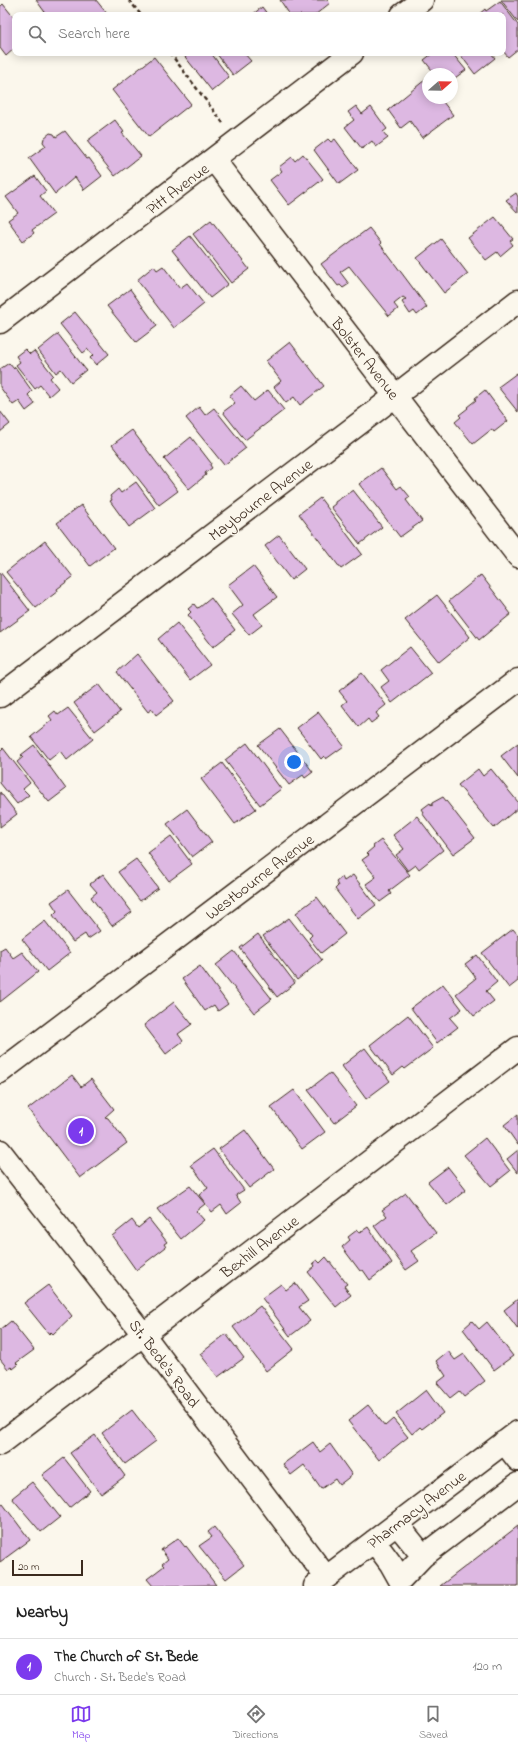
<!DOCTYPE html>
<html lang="en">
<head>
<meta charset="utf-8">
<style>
	:root { --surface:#fff; --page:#f6f6f6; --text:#222; --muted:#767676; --line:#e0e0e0; --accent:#7c3aed }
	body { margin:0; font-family:"Indie Flower",sans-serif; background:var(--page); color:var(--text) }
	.compass { position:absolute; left:422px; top:68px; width:36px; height:36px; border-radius:50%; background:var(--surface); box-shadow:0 2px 10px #0003; rotate:70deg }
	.scale { position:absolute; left:12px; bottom:10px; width:71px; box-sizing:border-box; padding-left:4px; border:2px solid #3b2a1e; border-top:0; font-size:11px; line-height:14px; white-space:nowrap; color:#3b2a1e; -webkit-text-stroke:3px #fbf7ec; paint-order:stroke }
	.you { position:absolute; left:294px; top:762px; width:14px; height:14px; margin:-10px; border:3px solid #fff; border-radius:50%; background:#1a73e8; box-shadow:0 0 0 6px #1a73e833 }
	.badge { display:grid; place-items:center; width:26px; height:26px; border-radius:50%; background:var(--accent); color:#fff; font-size:13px; font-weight:700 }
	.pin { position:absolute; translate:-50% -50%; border:2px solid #fff; box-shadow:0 1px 4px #0006 }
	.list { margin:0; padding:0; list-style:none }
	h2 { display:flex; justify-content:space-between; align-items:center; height:52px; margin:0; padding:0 16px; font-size:17px }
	h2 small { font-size:13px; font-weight:400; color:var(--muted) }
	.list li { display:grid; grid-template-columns:26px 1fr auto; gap:12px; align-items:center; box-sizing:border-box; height:56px; padding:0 16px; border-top:1px solid var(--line) }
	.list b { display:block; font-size:15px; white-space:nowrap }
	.list p { margin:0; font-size:13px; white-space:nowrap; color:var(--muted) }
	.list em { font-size:13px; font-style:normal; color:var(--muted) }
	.icon { flex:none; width:22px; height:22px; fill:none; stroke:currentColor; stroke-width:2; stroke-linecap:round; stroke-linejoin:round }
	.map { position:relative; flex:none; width:518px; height:1586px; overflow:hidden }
	.search { position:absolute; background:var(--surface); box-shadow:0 2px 10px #0003; left:12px; right:12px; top:12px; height:44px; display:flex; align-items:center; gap:10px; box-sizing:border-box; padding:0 14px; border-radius:8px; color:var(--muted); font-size:15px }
	.sheet { height:108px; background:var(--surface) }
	nav { display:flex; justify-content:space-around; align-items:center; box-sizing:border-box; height:56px; border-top:1px solid var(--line); background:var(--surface); font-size:11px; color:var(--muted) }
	nav a { display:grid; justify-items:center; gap:2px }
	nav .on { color:var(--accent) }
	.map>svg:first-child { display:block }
</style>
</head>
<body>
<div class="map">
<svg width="518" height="1586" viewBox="0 0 518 1586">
	<rect width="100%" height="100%" fill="#fbf7ec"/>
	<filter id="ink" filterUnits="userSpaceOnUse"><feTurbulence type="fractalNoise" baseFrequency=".025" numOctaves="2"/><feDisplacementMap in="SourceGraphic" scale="8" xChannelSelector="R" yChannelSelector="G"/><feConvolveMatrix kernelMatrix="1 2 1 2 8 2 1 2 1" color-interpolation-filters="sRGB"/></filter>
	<g filter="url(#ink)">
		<path fill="#ddb8e2" stroke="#3b2a1e" d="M36,0H96L108,15H47Z
			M280,0H327L330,3L315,15H290Z
			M501,0H518V22Z
			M500,1L518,25V49L508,57L503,51V15H478L485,9L486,11Z
			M3,4L15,19V48L6,56L0,48V7Z
			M262,7L268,15H252Z
			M182,53H211L229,77L212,91Z
			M216,53H244L251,61L233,75Z
			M433,53H452L466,70L452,80V74H435L424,60Z
			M459,53H491L495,58L475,74Z
			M154,57L191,104L149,137L112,90Z
			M426,79L428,82V98H440L453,115L422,138L410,121L401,128L388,110Z
			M356,106L362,114L371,107L387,129L383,132L388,138L376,147L372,141L362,149L345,127L354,120L348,112Z
			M115,120L124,132L122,133L141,156L115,176L87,141Z
			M65,131L87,159L89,158L102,176L84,190L75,177L55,194L29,158L46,146L43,142L44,138L50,133L54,134L56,137Z
			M328,139L331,142L335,139L358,170L339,184L314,150Z
			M303,154L323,179L289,205L270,180L282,171L279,167L292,157L295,161Z
			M35,176L46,191L40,196L54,214L32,230L34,233L23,241L8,220L18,213L6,197Z
			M516,193L518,197V213L506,200Z
			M495,217L513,239L510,241L513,245L500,256L497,252L486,260L468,238Z
			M211,220L249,269L231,283L193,234Z
			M369,228L381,243L380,244L427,307L417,315L414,311L410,314L402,302L406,299L403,297L394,304L398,309L389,316L349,266L340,272L349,284L343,288L340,285L338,286L321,264Z
			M190,236L228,284L210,298L172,250Z
			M441,239L468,274L444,293L417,258Z
			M154,266L157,270L163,266L180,288L187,283L204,304L174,328L137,280Z
			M130,289L157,326L136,342L107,306Z
			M75,312L109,354L96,365L90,358L93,355L88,349L83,353L60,324Z
			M58,334L86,370L71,382L61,369L56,373L38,350Z
			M290,342L324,386L300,405L294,397L286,403L274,387L281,381L266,361Z
			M25,349L30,354L34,351L53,375L50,378L58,388L49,396L40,385L35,389L16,365L20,362L16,356Z
			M9,363L14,369L15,367L32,391L28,395L35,404L26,411L19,401L13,405L0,387V369Z
			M517,373L518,374V412L498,387Z
			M241,386L254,401L268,390L284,410L245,440L223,412L235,403L229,396Z
			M485,390L508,421L494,432L492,429L473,444L455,422L461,417L459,415L468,408L467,407L476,400L475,398Z
			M199,407L205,415L214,408L246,448L224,465L186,418Z
			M0,411L10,424L0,432Z
			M132,430L178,491L159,505L112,445Z
			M191,437L211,463L210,465L212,468L205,473L206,475L189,489L164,459Z
			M381,468L397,489L401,486L410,497L406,500L422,521L400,537L359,484Z
			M136,482L155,508L129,527L110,501L112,500L110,496L118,489L121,493Z
			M353,490L382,527L360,544L331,507L335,504V502Z
			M320,498L362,554L341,569L299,514Z
			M81,505L114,548L90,566L57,523Z
			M279,535L305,569L291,580L265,546Z
			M45,541L73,577L57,589L58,591L36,608L6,572Z
			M253,566L277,597L254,614L262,625L249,635L232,614L243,605L228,585Z
			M0,572L30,611L0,633Z
			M481,575L511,614L479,640L449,601Z
			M437,595L470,637L439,662L405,620Z
			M211,598L235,630L213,647L188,615L191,612L188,609L194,604L197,608L200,607Z
			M177,623L210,665L190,680L158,639Z
			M410,647L431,673L392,703L381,687L389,681L381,670Z
			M137,654L174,701L156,715L152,709L148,712L117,672Z
			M362,673L386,705L376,713L379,717L371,723L368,719L359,727L342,705L347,701L339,691Z
			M99,684L120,712L95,731L74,703Z
			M68,708L93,739L67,760L60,751L49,760L31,737L52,720L49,716L55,711L58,715Z
			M318,712L344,746L326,759L324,756L321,759L297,728Z
			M280,729L313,772L305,778L303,775L289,785L258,745Z
			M247,743L281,789L260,805L225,760Z
			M518,743V778L501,756Z
			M34,745L66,789L49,802L17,762L23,757L21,755Z
			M3,748L30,783L23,789L29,795L17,804L0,783V751Z
			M222,763L256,809L235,824L201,779Z
			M478,769L483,776L491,769L518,802V808L494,828L458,785Z
			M0,792L17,814L0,827Z
			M443,797L475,838L453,854L422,813L424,812L422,809L430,803L432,806V803Z
			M187,809L212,842L192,857L167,824Z
			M417,816L443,850L419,869L416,865L408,871L396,855L404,849L393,835Z
			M171,836L192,864L169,881L148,853Z
			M381,840L410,875L389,891L391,894L380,902L366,884L376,877L362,860L369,855L367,853L374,847L373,846Z
			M136,859L158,888L140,901L118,872Z
			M103,874L132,912L112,926L91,897L97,892L90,884Z
			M353,875L376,905L358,919L335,889L338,886L336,882L342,877L344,881Z
			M68,890L100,931L88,939L85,934L73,942L53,915L57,911L51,902Z
			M317,897L345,934L321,953L309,938L312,935L296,913Z
			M289,918L322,960L297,980L263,936Z
			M45,921L70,953L47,971L22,939Z
			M513,929L518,935V981L509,988L482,953Z
			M258,934L295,983L277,997L240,948Z
			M5,947L13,958L22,952L38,972L0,1002V950Z
			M234,951L272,999L254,1013L216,965Z
			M477,955L497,982L486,991L494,1001L474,1016L456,994L476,978L465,964Z
			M200,966L228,1004L218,1011L214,1005L205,1011L182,979Z
			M443,984L462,1009L450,1018L458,1027L437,1043L411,1008Z
			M174,1002L192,1024L178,1034L183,1041L166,1054L144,1025Z
			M408,1015L433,1048L405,1069L403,1067L393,1075L370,1045Z
			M365,1048L390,1081L366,1099L342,1066Z
			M330,1073L356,1106L334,1123L308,1090Z
			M72,1075L81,1087L91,1079L114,1109L105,1117L108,1118L127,1143L80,1178L28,1109Z
			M294,1090L325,1132L302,1149L271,1107Z
			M518,1114V1145L504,1125Z
			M245,1130L274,1169L249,1188L219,1149Z
			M485,1138L510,1171L491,1186L464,1155Z
			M213,1149L244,1190L236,1195L241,1203L227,1214L221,1205L212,1212L199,1195L208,1188L191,1165Z
			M518,1150V1173L507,1159Z
			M448,1167L466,1190L447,1205L428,1182Z
			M190,1186L205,1204L196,1211L204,1220L181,1239L157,1209Z
			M406,1193L436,1233L411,1251L419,1261L406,1270L374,1226L387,1216L382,1210Z
			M149,1219L167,1242L164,1244L166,1247L136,1270L112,1236L132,1220L138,1228Z
			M368,1227L392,1263L370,1280L363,1270L360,1271L342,1247L350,1240L348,1237L357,1230L359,1233Z
			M326,1257L347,1284L344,1286L351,1295L336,1307L308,1272L315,1266L313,1263L317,1260L320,1263Z
			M295,1283L308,1301L299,1307L310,1321L290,1336L262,1298L281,1284L286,1290Z
			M48,1285L72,1316L53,1334L51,1332L49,1334L24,1303Z
			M518,1299V1329L504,1310Z
			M260,1306L294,1349L266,1371L233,1327Z
			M11,1321L34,1350L16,1363L18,1365L13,1369L11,1367L8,1369L0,1359V1330Z
			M472,1321L479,1329L487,1322L513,1356L494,1370L463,1329Z
			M226,1334L244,1358L218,1377L200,1354Z
			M448,1351L455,1360L464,1354L485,1381L464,1397L459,1391L450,1398L437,1383L446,1376L436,1361Z
			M426,1390L443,1413L422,1429L420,1427L412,1434L396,1414Z
			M368,1405L385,1426L393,1419L408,1437L379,1460L348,1421Z
			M132,1410L156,1441L125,1464L102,1433Z
			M95,1435L125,1476L101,1494L70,1453Z
			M313,1442L320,1452L330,1444L352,1475L339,1485L335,1479L321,1489L304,1465L291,1475L283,1464Z
			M64,1458L90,1491L69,1508L42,1475Z
			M32,1482L60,1517L41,1532L12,1498Z
			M3,1504L30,1540L0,1562V1506Z
			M518,1526V1586H440Z
			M214,1527L244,1565L226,1579L199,1546L212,1537L208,1532Z
			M178,1538L185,1547L186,1546L216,1585L153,1586L147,1579L164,1566L162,1564L168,1559L161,1550Z"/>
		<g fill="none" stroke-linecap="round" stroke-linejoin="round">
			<defs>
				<path id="minor" d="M402,15L422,0
					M214,160L518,556
					M0,322L352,53
					M0,696L373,413L518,301
					M0,1072L518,680
					M0,1151L143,1334L326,1577
					M504,1442L518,1460
					M0,1444L518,1048
					M397,1524L423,1556
					M374,1541L391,1564L400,1580L423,1556L518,1484
					M315,1586L518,1432"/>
			</defs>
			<use href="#minor" stroke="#3b2a1e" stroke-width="25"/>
			<path stroke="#3b2a1e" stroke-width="2.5" stroke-dasharray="4 3" stroke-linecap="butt" d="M129,0L141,15
				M170,53L223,123"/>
			<use href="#minor" stroke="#fbf7ec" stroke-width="22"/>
		</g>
	</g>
	<g text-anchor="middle" stroke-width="3" stroke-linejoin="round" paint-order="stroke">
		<g font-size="16" fill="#3b2a1e" stroke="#fbf7ec">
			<text transform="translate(177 188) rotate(-37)" y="6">Pitt Avenue</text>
			<text transform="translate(366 358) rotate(52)" y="6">Bolster Avenue</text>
			<text transform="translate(260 499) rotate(-37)" y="6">Maybourne Avenue</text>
			<text transform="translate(259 876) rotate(-37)" y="6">Westbourne Avenue</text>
			<text transform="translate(259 1246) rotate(-37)" y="6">Bexhill Avenue</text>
			<text transform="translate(165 1363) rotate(53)" y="6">St. Bede's Road</text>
			<text transform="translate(416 1509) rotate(-37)" y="6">Pharmacy Avenue</text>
		</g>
	</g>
</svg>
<svg class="compass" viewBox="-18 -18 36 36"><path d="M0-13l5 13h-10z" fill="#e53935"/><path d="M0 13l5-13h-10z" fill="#767676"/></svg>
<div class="scale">20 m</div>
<div class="you"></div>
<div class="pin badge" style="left:81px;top:1131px">1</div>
<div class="search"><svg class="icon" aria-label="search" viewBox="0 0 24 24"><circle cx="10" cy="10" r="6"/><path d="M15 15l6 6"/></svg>Search here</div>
</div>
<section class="sheet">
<h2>Nearby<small></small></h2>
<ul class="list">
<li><span class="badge">1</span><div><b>The Church of St. Bede</b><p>Church · St. Bede's Road</p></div><em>120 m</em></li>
</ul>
</section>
<nav>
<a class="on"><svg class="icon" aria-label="map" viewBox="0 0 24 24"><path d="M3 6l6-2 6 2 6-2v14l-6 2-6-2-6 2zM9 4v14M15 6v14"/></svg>Map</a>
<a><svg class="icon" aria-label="directions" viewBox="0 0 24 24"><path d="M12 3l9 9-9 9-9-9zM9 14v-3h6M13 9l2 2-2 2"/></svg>Directions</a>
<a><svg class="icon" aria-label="saved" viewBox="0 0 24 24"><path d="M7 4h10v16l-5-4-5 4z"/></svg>Saved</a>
</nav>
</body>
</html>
